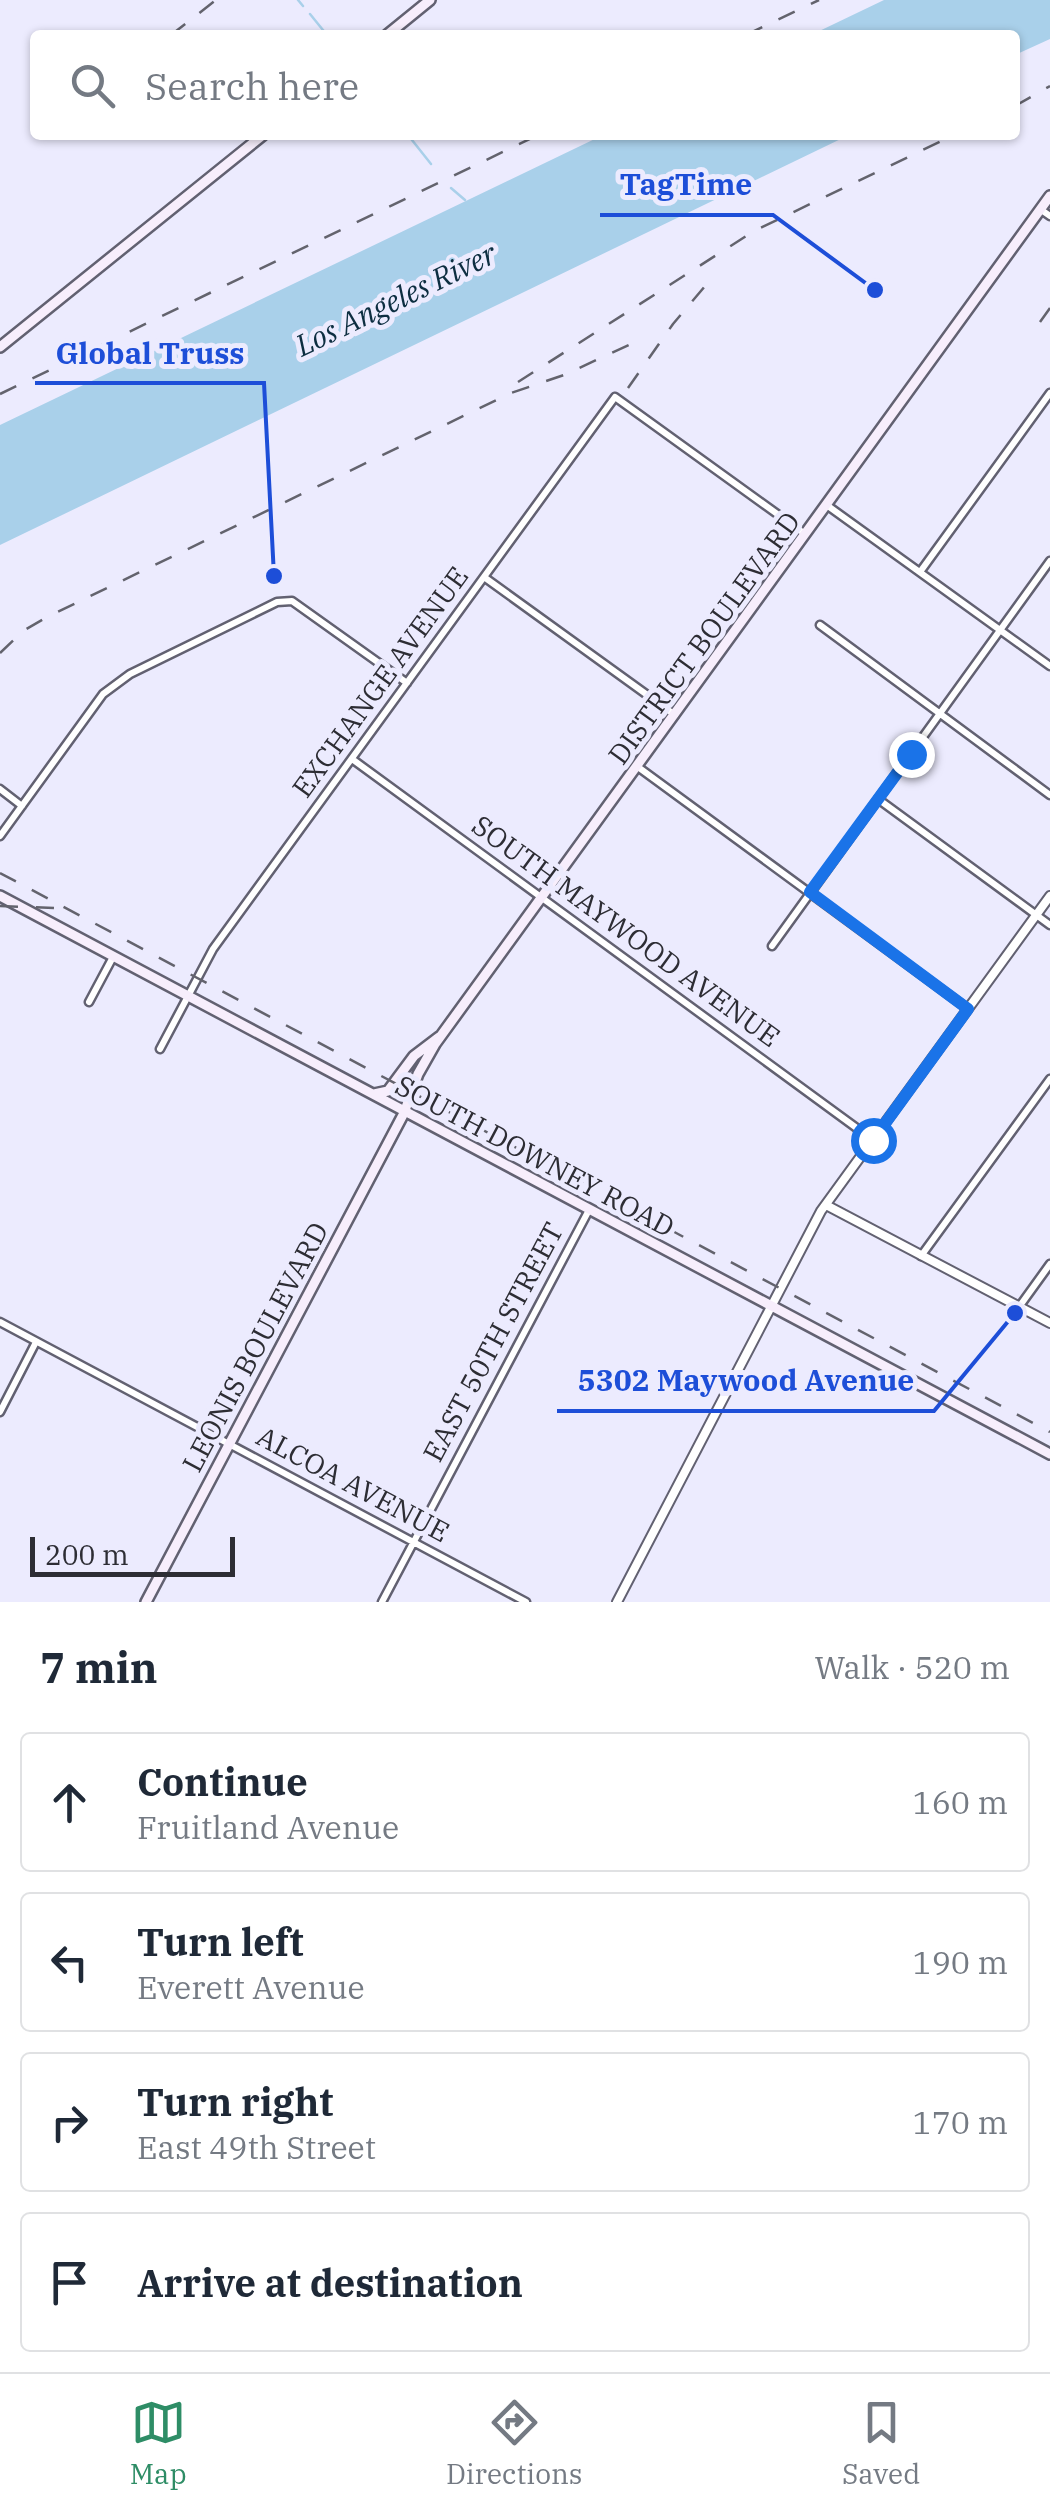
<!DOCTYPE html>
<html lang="en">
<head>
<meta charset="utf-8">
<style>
	:root { --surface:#fff; --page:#f6f6f7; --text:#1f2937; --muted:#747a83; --line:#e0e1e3; --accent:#2e8d66 }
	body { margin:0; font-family:"IBM Plex Serif",serif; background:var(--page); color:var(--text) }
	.scale { position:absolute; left:30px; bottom:25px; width:205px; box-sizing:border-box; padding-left:10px; border:5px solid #2d2d34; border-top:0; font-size:28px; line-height:35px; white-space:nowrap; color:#2d2d34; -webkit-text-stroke:8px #ecebfe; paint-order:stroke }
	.stop { position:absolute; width:30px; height:30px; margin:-22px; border:8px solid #1a73e8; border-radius:50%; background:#fff }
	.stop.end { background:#1a73e8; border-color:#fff; box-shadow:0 2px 10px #0008 }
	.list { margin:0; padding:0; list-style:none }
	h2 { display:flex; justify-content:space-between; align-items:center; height:130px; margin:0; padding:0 40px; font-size:42px }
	h2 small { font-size:32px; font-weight:400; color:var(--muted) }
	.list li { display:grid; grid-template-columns:65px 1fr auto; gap:30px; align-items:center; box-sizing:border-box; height:140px; margin:0 20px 20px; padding:0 20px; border:2px solid var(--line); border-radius:10px }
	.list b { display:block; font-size:38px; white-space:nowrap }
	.list p { margin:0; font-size:32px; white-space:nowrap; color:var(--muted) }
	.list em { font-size:32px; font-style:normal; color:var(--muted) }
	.icon { flex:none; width:55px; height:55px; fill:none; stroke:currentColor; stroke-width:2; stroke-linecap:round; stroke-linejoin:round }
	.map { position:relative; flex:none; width:1050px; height:1602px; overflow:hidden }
	.search { position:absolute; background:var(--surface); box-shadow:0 2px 8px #0004; left:30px; right:30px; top:30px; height:110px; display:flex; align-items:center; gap:25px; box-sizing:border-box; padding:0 35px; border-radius:10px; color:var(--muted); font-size:38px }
	.sheet { height:770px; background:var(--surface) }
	nav { display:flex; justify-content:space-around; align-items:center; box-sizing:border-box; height:140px; border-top:2px solid var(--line); background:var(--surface); font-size:28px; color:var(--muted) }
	nav a { display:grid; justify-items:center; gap:5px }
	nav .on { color:var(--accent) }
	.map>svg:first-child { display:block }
</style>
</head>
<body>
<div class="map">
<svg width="1050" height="1602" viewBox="0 0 1050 1602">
	<rect width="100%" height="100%" fill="#ecebfe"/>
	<path fill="#a9d0ea" d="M884,0H1050V39L1015,55V35H811Z
		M603,135H849L0,545V425Z"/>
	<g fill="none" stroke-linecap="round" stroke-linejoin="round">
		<path stroke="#a9d0ea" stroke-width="2.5" d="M298,0L303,6
			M310,14L327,35
			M408,135L431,164
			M451,188L465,200"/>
		<defs>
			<path id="minor" d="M1040,209L1050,216
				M828,506L1050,666
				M920,572L1050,393
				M484,577L675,715
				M820,625L1050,795
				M352,759L873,1140
				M638,767L968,1009
				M0,789L22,806
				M878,799L1050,925
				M0,836L103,694L130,674L277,602L292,601L407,683
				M772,946L1050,561
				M89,1002L113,957
				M160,1049L213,949L615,397L805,534
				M921,1256L1050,1079
				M1019,1307L1050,1264
				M0,1322L526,1602
				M0,1412L36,1342
				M382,1602L589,1210"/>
			<path id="tertiary" d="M826,1205L1050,1323
				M617,1602L821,1211L1050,896"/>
			<path id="secondary" d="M387,35L430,0
				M0,347L263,135
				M0,896L1050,1454
				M374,1094L388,1091L414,1056L439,1037
				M146,1602L404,1113L418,1074L435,1044L1050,196"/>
		</defs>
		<use href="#minor" stroke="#626171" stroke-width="11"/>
		<use href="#tertiary" stroke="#626171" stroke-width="12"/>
		<use href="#secondary" stroke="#626171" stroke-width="14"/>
		<use href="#minor" stroke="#fff" stroke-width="6"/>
		<use href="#tertiary" stroke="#fff" stroke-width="8"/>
		<use href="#secondary" stroke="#f7eefc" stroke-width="9"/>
		<path stroke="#63636d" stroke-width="2.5" stroke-dasharray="18 18" stroke-linecap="butt" d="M171,35L216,0
			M746,35L819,0
			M1015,106L1050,86
			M1040,322L1050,308
			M518,382L754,231L954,135
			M628,388L673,324L706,285
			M0,394L538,135
			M0,653L23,631L47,617L511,393L564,375L631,344
			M0,873L1050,1432
			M0,906L55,908"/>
	</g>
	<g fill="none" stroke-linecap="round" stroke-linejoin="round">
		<path stroke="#1a73e8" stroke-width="12" d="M873,1140L968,1009L810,892L911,754"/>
	</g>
	<g text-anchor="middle" stroke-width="10" stroke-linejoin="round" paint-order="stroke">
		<g font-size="28" fill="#2d2d34" stroke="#ecebfe">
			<text transform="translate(704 638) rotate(-54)" y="10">DISTRICT BOULEVARD</text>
			<text transform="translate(380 682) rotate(-54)" y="10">EXCHANGE AVENUE</text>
			<text transform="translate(626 931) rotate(36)" y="10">SOUTH MAYWOOD AVENUE</text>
			<text transform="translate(535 1156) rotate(28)" y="10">SOUTH DOWNEY ROAD</text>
			<text transform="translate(493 1342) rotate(-62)" y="10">EAST 50TH STREET</text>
			<text transform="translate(255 1347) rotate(-62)" y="10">LEONIS BOULEVARD</text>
			<text transform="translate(353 1484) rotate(28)" y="10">ALCOA AVENUE</text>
		</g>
		<g font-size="30" font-style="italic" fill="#0d2e41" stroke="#ecebfe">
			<text transform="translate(396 300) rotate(-26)" y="10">Los Angeles River</text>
		</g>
	</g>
	<path fill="none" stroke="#1d4ed8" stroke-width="4" d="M875 290L773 215H600M274 576L264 383H35M1015 1313L934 1411H557"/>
	<g fill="#1d4ed8" stroke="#ecebfe" stroke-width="4">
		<circle cx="875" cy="290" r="10"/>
		<circle cx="274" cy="576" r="10"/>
		<circle cx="1015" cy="1313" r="10"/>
	</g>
	<g font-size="30" text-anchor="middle" font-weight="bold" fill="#1d4ed8" stroke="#ecebfe" stroke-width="10" stroke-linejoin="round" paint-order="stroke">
		<text x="686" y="195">TagTime</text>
		<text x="150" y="364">Global Truss</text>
		<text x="746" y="1391">5302 Maywood Avenue</text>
	</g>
</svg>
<div class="scale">200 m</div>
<div class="stop" style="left:873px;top:1140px"></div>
<div class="stop end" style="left:911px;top:754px"></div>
<div class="search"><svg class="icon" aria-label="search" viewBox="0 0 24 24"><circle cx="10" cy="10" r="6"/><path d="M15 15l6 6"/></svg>Search here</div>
</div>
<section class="sheet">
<h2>7 min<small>Walk · 520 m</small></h2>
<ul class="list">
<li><svg class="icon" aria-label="ahead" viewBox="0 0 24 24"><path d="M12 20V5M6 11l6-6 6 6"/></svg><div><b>Continue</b><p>Fruitland Avenue</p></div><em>160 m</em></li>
<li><svg class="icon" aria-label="left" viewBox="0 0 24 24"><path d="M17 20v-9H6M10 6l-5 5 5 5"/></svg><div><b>Turn left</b><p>Everett Avenue</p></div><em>190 m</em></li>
<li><svg class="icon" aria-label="right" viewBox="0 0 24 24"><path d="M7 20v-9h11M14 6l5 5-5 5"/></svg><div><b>Turn right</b><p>East 49th Street</p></div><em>170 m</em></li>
<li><svg class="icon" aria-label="arrive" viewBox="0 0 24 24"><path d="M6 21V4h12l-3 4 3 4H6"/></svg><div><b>Arrive at destination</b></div></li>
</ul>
</section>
<nav>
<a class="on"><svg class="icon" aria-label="map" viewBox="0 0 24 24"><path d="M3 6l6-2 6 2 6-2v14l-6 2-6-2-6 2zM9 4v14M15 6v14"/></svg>Map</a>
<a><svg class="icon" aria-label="directions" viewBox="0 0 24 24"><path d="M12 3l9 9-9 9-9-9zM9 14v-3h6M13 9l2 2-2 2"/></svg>Directions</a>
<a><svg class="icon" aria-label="saved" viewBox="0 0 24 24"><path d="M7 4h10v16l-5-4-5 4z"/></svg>Saved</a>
</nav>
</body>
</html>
